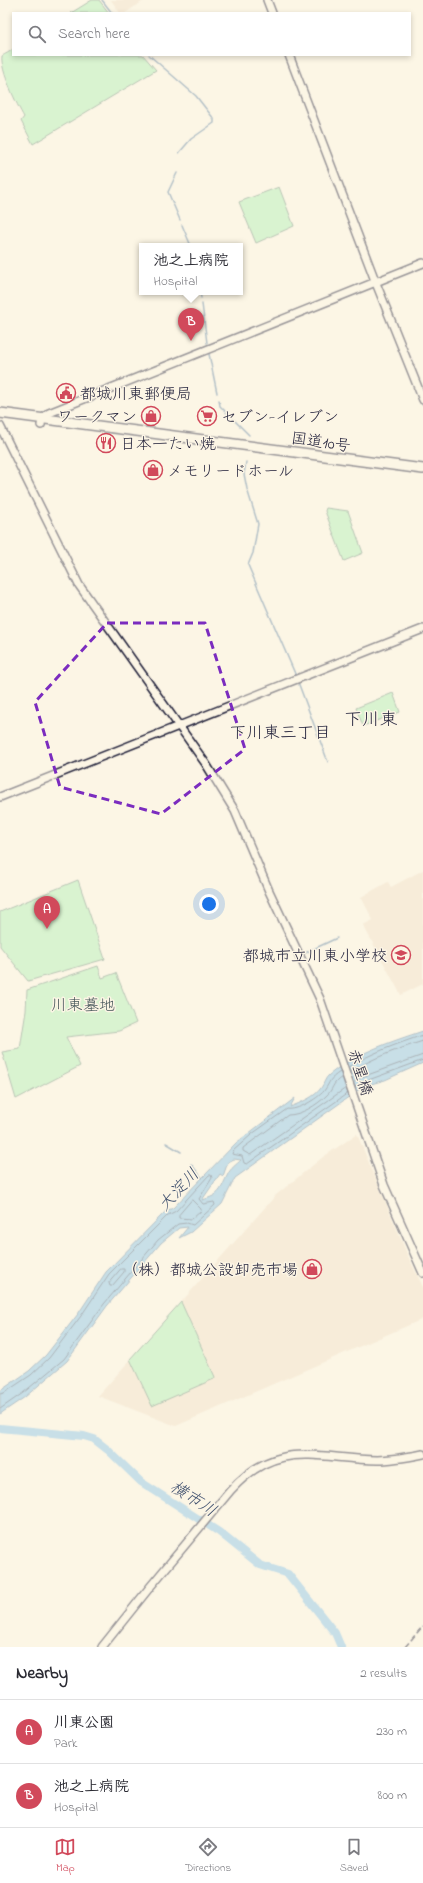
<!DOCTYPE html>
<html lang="en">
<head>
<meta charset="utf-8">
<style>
	:root { --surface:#fff; --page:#f7f7f7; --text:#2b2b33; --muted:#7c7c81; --line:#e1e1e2; --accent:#d1495b }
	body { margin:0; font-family:"Indie Flower","Klee One",sans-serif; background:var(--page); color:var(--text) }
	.you { position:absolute; left:209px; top:904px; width:14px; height:14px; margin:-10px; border:3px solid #fff; border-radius:50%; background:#1a73e8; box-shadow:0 0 0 6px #1a73e833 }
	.badge { display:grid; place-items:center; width:26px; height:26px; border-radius:50%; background:var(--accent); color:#fff; font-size:13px; font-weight:700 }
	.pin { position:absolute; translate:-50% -33px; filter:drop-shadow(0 1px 2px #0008) }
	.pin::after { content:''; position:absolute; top:21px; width:14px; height:12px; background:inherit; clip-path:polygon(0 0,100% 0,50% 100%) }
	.popup { position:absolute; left:139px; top:243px; width:104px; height:52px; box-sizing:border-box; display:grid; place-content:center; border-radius:0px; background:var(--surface); filter:drop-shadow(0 1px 3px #0005); font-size:13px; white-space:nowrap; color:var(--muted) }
	.popup b { font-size:15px; color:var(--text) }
	.popup::after { content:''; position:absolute; left:50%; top:100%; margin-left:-8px; border:8px solid transparent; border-top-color:var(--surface) }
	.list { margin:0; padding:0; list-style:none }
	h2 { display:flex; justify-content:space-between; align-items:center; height:52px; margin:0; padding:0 16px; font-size:17px }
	h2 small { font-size:13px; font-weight:400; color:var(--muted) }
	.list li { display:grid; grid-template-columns:26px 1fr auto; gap:12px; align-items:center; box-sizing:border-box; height:64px; padding:0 16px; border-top:1px solid var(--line) }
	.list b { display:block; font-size:15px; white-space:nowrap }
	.list p { margin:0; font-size:13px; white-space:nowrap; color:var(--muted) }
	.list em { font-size:13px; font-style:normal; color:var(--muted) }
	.icon { flex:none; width:22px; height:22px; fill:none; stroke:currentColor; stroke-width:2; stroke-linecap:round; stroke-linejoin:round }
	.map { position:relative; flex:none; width:423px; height:1647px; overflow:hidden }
	.search { position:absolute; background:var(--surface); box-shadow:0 2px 6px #0003; left:12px; right:12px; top:12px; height:44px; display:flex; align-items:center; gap:10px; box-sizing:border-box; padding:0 14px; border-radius:0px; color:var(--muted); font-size:15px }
	.sheet { height:180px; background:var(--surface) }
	nav { display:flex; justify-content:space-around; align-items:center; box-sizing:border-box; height:56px; border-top:1px solid var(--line); background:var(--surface); font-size:11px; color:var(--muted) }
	nav a { display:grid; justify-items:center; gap:2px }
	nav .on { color:var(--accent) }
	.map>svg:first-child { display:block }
</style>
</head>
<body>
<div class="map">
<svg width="423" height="1647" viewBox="0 0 423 1647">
	<rect width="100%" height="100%" fill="#fcf5e5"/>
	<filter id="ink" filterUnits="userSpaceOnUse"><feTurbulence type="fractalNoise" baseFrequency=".025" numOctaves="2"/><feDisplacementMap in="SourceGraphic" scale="8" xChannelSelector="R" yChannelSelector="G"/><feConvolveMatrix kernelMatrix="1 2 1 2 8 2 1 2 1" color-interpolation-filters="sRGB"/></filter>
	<g filter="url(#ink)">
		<path fill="#f2e1ca" d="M111,0H145L125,13H120Z
			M423,870V984L401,995L363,925L373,920L361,897L388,882L391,887Z
			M357,1134L408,1256L423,1287V1319L176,1426L98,1396L276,1195L323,1157Z"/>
		<path fill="#b0f0b7" stroke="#698979" d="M92,0H99L109,13H71Z
			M13,49V55H143L156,70L33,144L21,121L24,117C17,105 0,70 2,56C5,54 10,52 13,49Z
			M279,187L294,226L256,243L239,202Z
			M326,508L348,511L363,553L344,561L325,511Z
			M393,693L400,712L363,726L356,708Z
			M78,880L105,959L28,981L0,946V912Z
			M98,966L102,978L116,973L136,1023L119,1031L66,1037L80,1066L16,1099L2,1052L20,1049L26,1011L27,990Z
			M181,1302L215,1377L214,1379L152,1406L130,1359Z"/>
		<path fill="#89c3e8" stroke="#6083a3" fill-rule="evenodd" d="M423,1031V1063L385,1080L364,1086L235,1178L222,1204L191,1232L179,1238L188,1227L179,1228L161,1243L107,1306L67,1361L25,1397L0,1414V1391L29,1371L46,1355L78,1314L106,1272L166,1211L173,1208L236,1143L295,1098L290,1107C300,1103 315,1097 321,1088C324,1084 325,1078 329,1075C353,1054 393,1041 423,1031ZM234,1159L241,1160C237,1164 230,1169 228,1174C220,1190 221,1195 202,1200L220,1174L223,1176L228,1162Z"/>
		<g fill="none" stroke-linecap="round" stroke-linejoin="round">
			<path stroke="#4b6280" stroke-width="1" d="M348,1067C371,1053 397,1044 423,1035
				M340,1072C328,1080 331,1081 324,1091C317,1099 297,1111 287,1109L252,1134L233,1151L232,1154L242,1156L244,1163L247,1164L348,1093
				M350,1072C372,1058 398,1049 423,1041
				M342,1077C331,1084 334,1089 326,1096C317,1105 301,1115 288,1115L243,1148V1151L250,1155L346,1088
				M353,1083L362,1077L423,1055
				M355,1087L363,1082L423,1060
				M192,1200L201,1209V1211L192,1219L179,1218V1215Z
				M121,1269H124V1272L112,1286H110L109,1283Z
				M0,1394L4,1393L31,1375L49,1358L81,1316L109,1274L168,1215L176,1211L209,1175H211L212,1178L199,1199L203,1204L214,1202L215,1205L193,1225L187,1223L178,1224L158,1240L104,1304L64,1359L23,1393L0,1409"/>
			<path stroke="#6083a3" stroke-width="1.5" d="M102,0L112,13
				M149,55L196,96L214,119V123L191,139L179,153
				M177,173L168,192L180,220
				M182,225L191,246
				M200,292L201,298
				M202,304L207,343
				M209,354L217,393
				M219,400L220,406L249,435
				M246,462L244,474L247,489L258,524L253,553L248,565L296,676
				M298,682L328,762
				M305,953L337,938
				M166,1143L181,1152
				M191,1164L202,1178"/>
			<path stroke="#89c3e8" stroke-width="8" d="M0,1428L84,1436L94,1439L108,1450L141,1482L219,1532L260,1565L288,1574L335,1633L341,1647"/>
			<defs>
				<path id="tertiary" d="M267,0L272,13
					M289,55L376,283L423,400
					M41,425L42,419L49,413L423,263
					M0,426L79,585L206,764L235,811L269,891L320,999L384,1185L423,1273
					M0,797L423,629
					M102,1647L150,1587L230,1491C277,1438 316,1459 377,1460C393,1460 408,1457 423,1454"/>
				<path id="trunk" d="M0,413L423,469"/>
			</defs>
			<use href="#tertiary" stroke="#22223b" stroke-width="10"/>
			<use href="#trunk" stroke="#22223b" stroke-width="12"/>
			<use href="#tertiary" stroke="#fcf5e5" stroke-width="7"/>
			<use href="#trunk" stroke="#fcf5e5" stroke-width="9"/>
			<path stroke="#22223b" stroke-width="1.5" stroke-dasharray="6 3" stroke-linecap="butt" d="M405,1647L423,1626"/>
		</g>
	</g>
	<path d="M0 0H423V1647H0ZM107,623H205L245,749L161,814L60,787L35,702Z" fill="#fcf5e5" fill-opacity=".55" fill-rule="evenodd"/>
	<path fill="none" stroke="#7b2cbf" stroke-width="3" stroke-dasharray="8 5" stroke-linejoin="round" d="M107,623H205L245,749L161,814L60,787L35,702Z"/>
	<defs>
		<symbol id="civic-ring" viewBox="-11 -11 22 22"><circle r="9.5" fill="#fcf5e5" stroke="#d1495b" stroke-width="1.5"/><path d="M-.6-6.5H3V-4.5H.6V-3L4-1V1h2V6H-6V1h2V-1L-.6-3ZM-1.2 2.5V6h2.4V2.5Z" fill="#d1495b"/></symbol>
		<symbol id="shop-ring" viewBox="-11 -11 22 22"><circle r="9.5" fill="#fcf5e5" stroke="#d1495b" stroke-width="1.5"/><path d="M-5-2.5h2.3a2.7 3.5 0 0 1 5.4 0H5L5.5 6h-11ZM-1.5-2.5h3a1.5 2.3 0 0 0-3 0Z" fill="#d1495b"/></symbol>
		<symbol id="supermarket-ring" viewBox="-11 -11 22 22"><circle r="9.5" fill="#fcf5e5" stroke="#d1495b" stroke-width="1.5"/><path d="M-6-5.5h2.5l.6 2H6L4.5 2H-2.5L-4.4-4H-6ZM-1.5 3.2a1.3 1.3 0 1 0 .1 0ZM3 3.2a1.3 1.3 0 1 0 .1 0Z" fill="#d1495b"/></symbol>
		<symbol id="restaurant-ring" viewBox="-11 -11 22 22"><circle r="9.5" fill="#fcf5e5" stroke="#d1495b" stroke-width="1.5"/><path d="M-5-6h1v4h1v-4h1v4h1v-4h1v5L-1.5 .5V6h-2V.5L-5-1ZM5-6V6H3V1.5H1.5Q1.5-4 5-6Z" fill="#d1495b"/></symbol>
		<symbol id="school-ring" viewBox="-11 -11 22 22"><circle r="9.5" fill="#fcf5e5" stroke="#d1495b" stroke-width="1.5"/><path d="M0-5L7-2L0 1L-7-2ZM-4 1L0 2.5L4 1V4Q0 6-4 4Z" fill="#d1495b"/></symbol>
	</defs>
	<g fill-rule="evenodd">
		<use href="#civic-ring" x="55" y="382" width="22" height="22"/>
		<use href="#shop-ring" x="140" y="405" width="22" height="22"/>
		<use href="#supermarket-ring" x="196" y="405" width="22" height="22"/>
		<use href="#restaurant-ring" x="95" y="432" width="22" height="22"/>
		<use href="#shop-ring" x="142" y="459" width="22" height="22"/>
		<use href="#school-ring" x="390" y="944" width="22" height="22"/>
		<use href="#shop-ring" x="301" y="1258" width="22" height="22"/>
	</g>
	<g text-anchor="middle" stroke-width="3" stroke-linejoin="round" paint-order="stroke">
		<g font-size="16" fill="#22223b" stroke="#fcf5e5" text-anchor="start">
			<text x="80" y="399">都城川東郵便局</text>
			<text x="137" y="422" text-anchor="end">ワークマン</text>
			<text x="221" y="422">セブン-イレブン</text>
			<text x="120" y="449">日本一たい焼</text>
			<text x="167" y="476">メモリードホール</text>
			<text x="387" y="961" text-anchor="end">都城市立川東小学校</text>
			<text x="298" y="1275" text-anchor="end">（株）都城公設卸売市場</text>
		</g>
		<g font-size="16" fill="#22223b" stroke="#fcf5e5">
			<text transform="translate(321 441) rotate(8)" y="6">国道10号</text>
			<text transform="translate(361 1072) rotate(72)" y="6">赤星橋</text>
		</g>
		<g font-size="16" fill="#46565a" stroke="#fcf5e5">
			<text x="83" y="1010">川東墓地</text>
		</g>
		<g font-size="17" fill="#22223b" stroke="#fcf5e5">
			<text x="280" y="738">下川東三丁目</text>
		</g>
		<g font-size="17" font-style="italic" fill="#41526f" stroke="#fcf5e5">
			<text transform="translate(178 1189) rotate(-47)" y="6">大淀川</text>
			<text transform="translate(194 1498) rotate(33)" y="6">横市川</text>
		</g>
		<g font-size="18" fill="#22223b" stroke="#fcf5e5">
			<text x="371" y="725">下川東</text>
		</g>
	</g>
</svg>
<div class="you"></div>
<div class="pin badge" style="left:47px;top:929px">A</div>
<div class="pin badge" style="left:191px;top:341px">B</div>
<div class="popup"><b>池之上病院</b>Hospital</div>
<div class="search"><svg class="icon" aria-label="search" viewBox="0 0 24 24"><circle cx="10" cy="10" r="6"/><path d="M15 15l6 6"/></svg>Search here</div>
</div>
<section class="sheet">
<h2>Nearby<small>2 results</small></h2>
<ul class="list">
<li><span class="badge">A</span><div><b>川東公園</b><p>Park</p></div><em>230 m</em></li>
<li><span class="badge">B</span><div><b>池之上病院</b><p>Hospital</p></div><em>800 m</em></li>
</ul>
</section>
<nav>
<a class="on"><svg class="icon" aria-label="map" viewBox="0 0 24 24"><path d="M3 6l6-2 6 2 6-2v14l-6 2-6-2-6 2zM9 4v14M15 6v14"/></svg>Map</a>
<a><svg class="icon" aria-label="directions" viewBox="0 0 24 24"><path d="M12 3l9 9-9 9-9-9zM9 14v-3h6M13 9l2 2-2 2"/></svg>Directions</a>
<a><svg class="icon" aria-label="saved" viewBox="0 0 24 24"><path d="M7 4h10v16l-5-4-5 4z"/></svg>Saved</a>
</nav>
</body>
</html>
